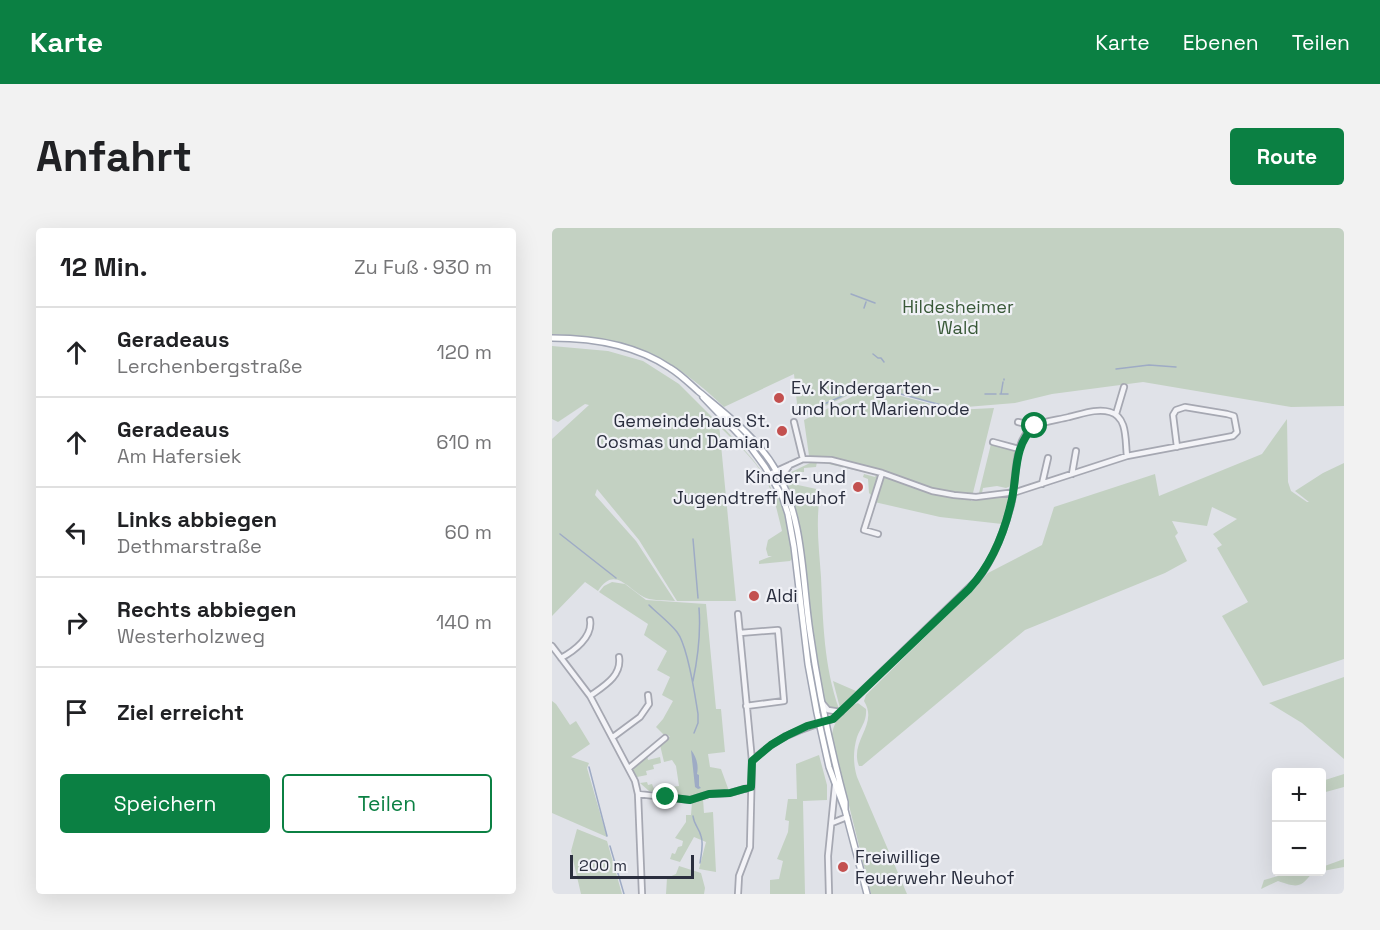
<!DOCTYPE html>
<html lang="de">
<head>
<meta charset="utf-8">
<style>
	:root { --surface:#fff; --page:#f2f2f2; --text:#202124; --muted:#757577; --line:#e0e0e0; --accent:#0b8043 }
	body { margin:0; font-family:"Space Grotesk",sans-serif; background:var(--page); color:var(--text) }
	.controls { position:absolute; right:18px; bottom:18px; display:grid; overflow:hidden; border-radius:6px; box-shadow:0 6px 24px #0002 }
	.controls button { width:54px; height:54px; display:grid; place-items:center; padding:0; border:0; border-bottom:2px solid var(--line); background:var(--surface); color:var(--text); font:30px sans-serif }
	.scale { position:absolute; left:18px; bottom:15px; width:124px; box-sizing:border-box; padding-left:6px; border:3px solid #2a2e3e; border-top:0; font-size:16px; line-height:21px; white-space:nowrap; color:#2a2e3e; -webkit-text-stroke:4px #f0f1f6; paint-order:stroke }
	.stop { position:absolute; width:18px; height:18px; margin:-14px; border:4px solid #0b8043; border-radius:50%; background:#fff }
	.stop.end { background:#0b8043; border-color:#fff; box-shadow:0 2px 6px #0008 }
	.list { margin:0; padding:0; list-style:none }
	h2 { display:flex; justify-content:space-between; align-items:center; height:78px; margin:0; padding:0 24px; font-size:26px }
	h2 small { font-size:20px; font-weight:400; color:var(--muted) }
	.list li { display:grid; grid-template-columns:39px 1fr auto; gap:18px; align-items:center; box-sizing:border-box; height:90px; padding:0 24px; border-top:2px solid var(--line) }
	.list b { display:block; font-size:22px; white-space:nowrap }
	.list p { margin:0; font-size:20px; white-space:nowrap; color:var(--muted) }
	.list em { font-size:20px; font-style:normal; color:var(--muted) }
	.actions { display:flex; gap:12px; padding:18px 24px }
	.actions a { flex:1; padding:14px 0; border:2px solid var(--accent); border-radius:6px; text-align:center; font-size:21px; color:var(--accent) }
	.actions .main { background:var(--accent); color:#fff }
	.icon { flex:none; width:33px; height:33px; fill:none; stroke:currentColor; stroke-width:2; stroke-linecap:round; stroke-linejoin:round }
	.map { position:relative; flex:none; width:792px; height:666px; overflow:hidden; border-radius:6px }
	header { display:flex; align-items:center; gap:36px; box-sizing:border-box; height:84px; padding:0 30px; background:var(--accent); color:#fff }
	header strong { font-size:28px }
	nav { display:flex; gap:33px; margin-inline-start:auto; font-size:21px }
	.intro { display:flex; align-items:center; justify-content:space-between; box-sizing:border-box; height:144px; padding:0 36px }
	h1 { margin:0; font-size:42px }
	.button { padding:15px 27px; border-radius:6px; background:var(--accent); color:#fff; font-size:21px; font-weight:700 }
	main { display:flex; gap:36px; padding:0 36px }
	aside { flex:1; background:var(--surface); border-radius:6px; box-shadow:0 6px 24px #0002 }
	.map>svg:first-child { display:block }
</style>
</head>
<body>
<header>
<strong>Karte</strong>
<nav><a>Karte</a><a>Ebenen</a><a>Teilen</a></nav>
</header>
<div class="intro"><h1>Anfahrt</h1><a class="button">Route</a></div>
<main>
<aside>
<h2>12 Min.<small>Zu Fuß · 930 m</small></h2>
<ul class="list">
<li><svg class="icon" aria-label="ahead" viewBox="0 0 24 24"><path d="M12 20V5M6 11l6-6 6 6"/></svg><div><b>Geradeaus</b><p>Lerchenbergstraße</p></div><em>120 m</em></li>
<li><svg class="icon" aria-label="ahead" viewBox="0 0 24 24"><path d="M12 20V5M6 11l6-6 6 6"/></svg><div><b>Geradeaus</b><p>Am Hafersiek</p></div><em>610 m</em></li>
<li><svg class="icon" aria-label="left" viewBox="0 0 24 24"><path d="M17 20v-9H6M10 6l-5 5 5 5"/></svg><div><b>Links abbiegen</b><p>Dethmarstraße</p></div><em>60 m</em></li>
<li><svg class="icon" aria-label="right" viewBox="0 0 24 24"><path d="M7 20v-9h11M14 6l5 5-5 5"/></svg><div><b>Rechts abbiegen</b><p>Westerholzweg</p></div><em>140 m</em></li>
<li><svg class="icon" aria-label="arrive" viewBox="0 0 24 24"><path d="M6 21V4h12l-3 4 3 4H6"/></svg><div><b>Ziel erreicht</b></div></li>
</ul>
<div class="actions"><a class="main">Speichern</a><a>Teilen</a></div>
</aside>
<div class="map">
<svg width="792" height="666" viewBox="0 0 792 666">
	<rect width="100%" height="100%" fill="#e0e2e8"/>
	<path fill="#c3d1c2" d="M0,0H792V178L739,179L591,154L500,166L463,175L402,180L316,158L250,189L246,186L242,146L172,179C116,125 77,111 0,106Z
		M0,118L56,123L91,133L127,156L167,196L184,373H125L87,312L45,261L43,267L84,313L123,373C114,372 102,373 94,370C77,363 63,336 46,363L33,354L0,388V211L37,177L33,176L6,194L0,191Z
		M318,160L402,182L442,180L419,273L457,267L450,296L388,289L318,273L319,267L317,265L316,251L311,249L312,246L323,249L324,247L268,234H265L264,239L252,240V244H244L246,257L269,262C263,292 267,319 269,349C271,394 272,439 287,481C279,483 274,478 271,471L240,275L231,248L258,235L252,192Z
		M735,191L736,254L739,263L755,274H757L743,263L771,245L792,235V431L711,458L670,388L696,374L665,320L670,317L661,306L685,291L660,279L655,298L620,293L626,305L623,308L635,333L613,345L473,402L310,538H307C297,513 327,497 312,473L314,467L425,358L436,345L490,317L502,279L603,246L607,268L710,226Z
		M170,198C189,219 213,240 222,268L227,263L236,291L241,330L238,333L207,336V333L220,328H216L214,321L216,312L230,303C226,287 223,271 216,256C207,235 187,218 170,201Z
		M439,216L464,223L459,258L454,260L445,258L431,260L430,265H427Z
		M60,354L73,356L94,372L154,376L164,481H169L173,524L156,526L158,539L169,541L177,563H160L137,570L97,563L88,555L95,554L96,557L100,556L102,561L127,558L124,538L120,532L112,534L108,517L118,508L112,507L104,499L111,491L121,473L110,467L118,449L105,442L115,423L92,407L96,396L47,364L52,358Z
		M792,449V531L750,495L717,475Z
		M281,453L304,463L288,480Z
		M0,473L4,476L18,497L24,493L38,516L19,529L37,535L35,540L55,609L0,585Z
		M306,475L314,481C315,493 309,499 305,509C301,522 301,536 305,549L355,666H319L280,509C280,494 293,479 306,475Z
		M94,523L96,532L108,529L109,535L101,537L102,541L94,543L95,547L85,549L77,536Z
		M267,527L275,557V572L251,573L253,666H218V652L227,651L231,633L225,631L236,604L237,593L233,592L236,571H245L244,536Z
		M792,546V559L770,565V553Z
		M151,571L152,585L161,584L164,644L147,641L154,614L142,609L128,634L118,631L120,625L123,626L126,619L130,618L131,613L123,610L134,594V587H139L140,574Z
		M25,601L55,613L70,666H29L19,623Z
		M792,631V639L760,645C748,661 744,659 726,653L709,661L712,652L740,644H770V639Z
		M127,638L149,645L153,660L152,666H114L115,650L124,646Z"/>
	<path fill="#9eabc5" d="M139,522C144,528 147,537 145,546L147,547V558L149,560L146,561L143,559Z"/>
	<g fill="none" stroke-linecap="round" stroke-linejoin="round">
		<path stroke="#9eabc5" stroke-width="1.5" d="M299,66L323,75
			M312,80L314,74
			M321,126L326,130H329L332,134
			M564,141L597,137L624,139
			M452,152V151
			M433,166H444
			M448,166H456
			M449,166L451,154
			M256,183L316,157L389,177
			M8,306L64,350
			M141,311L146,370
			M97,377C106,386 117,394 125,404C136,418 143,467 146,486V495L142,505
			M141,453C146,429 149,406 147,380
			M37,539L55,608
			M141,588C142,597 147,600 149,608C152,616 149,626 148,635
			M58,618L72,666"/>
		<defs>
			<path id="minor" d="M564,186L572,159
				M242,194L251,231
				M466,194L483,198
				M441,214L467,221
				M218,246L251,231L279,232L330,245L380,263L402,267L424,269L464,264L575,228L681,208L685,204L682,188L675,186L633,179L624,182L621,187L625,219
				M520,246L524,223
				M490,256L496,230
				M232,257V245L238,237
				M326,306L312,302L330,245
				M188,405L226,402L232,473L194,478
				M0,418L38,468L83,553L86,566L90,666
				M9,430C22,423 41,409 38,392
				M38,468C52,458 70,448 67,429
				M271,476L276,482L289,484
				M61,509L88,489L97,476L96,467
				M200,533C227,507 247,502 281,491L425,352C442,331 452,303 459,277C465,255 460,213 481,199C490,193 506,192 517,189C530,186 545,180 558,184C576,189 573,213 575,228
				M77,540L113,510
				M86,566L138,572L157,566L178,565L199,559
				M280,595L295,589
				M186,666L187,648L198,619L200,533L186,386
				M277,666L276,628L283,558"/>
			<path id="major" d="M0,110C40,110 84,117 118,140C128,146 137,155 146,163C175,187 206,210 225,244C252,292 250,351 258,404C266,461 278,518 293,574V582
				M151,169L197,217L213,239L230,268L236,286L242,319L256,436L265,485L277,539L293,582L315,666"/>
		</defs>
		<use href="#minor" stroke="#a6a8b2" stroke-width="8"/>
		<use href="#major" stroke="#a0a5b3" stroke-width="8"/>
		<use href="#minor" stroke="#f3f3f7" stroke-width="4.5"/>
		<use href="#major" stroke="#fff" stroke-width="5"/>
	</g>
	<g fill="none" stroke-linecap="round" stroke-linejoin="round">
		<path stroke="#0b8043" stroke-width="8" d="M114,569L138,572L157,566L178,565L199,559L200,533L219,517L234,508L255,498L281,491L417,361C439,337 452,306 459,275C466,249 460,218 483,198"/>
	</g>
	<g fill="#c3504f" stroke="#f0f1f6" stroke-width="2">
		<circle cx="227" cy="170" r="6"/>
		<circle cx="230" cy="203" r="6"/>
		<circle cx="306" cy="259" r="6"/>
		<circle cx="202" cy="368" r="6"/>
		<circle cx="291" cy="639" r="6"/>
	</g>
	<g text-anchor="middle" stroke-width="4.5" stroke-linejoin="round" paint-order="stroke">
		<g font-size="18" fill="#395938" stroke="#f0f1f6">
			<text x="406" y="85">Hildesheimer<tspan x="406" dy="21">Wald</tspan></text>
		</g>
		<g font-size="18" fill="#2a2e3e" stroke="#f0f1f6" text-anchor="start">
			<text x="239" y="166">Ev. Kindergarten-<tspan x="239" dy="21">und hort Marienrode</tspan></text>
			<text x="218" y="199" text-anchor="end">Gemeindehaus St.<tspan x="218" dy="21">Cosmas und Damian</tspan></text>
			<text x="294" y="255" text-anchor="end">Kinder- und<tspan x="294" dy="21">Jugendtreff Neuhof</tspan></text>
			<text x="214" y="374">Aldi</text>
			<text x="303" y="635">Freiwillige<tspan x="303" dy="21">Feuerwehr Neuhof</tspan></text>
		</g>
	</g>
</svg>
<div class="controls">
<button>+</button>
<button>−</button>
</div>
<div class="scale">200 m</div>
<div class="stop" style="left:483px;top:198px"></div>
<div class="stop end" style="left:114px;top:569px"></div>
</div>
</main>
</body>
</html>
